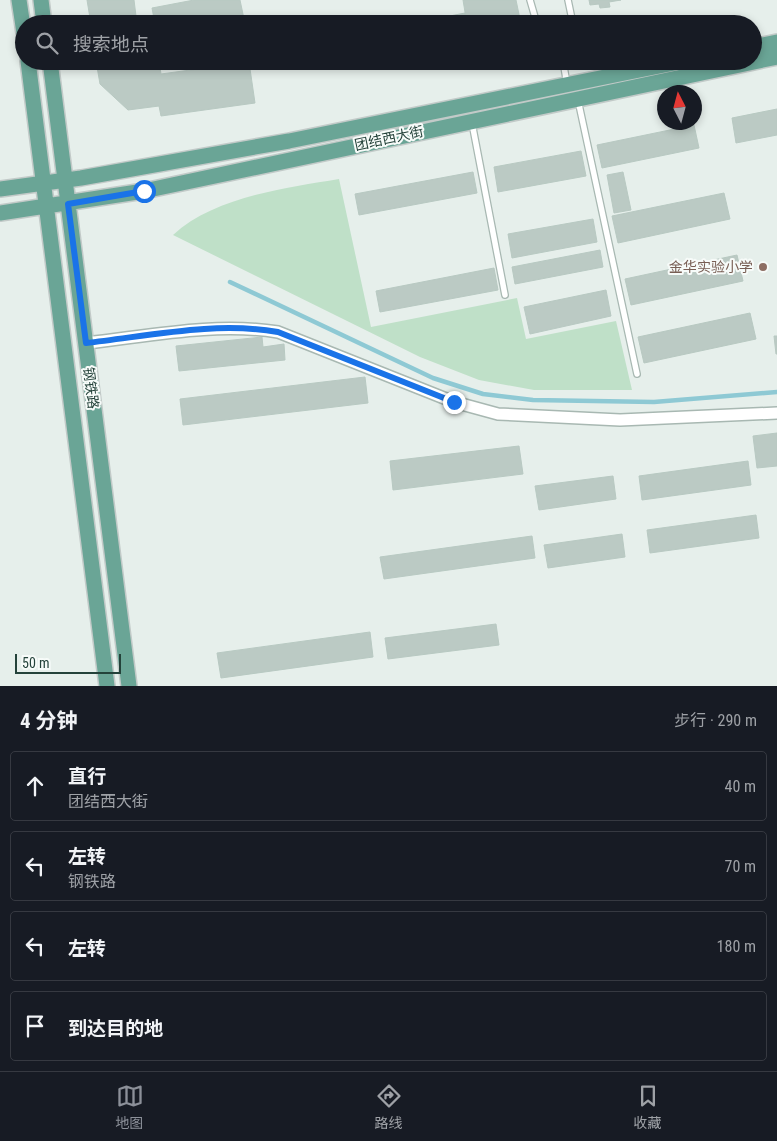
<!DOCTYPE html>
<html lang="zh">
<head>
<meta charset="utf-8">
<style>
	:root { --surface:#171b24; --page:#242831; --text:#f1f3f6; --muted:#9ea1a6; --line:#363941; --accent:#8c9099 }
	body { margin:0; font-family:"Roboto Condensed","Noto Sans SC",sans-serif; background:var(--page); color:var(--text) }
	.compass { position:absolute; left:657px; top:85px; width:45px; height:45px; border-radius:50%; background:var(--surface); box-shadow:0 2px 8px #0003; rotate:354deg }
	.scale { position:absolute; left:15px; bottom:12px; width:106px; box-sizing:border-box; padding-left:5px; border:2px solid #24423a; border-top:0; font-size:14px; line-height:18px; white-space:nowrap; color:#24423a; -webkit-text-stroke:4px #f7fbf9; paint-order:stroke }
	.stop { position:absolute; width:15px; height:15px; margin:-11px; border:4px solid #1a73e8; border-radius:50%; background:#fff }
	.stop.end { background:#1a73e8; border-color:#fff; box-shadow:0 1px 5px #0008 }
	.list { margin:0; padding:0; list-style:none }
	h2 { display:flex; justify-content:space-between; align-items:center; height:65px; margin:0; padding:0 20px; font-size:21px }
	h2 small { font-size:16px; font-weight:400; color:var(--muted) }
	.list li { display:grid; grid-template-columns:32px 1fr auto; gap:15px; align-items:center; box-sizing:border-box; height:70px; margin:0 10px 10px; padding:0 10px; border:1px solid var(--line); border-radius:5px }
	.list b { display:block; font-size:19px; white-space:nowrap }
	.list p { margin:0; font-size:16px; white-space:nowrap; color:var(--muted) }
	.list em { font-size:16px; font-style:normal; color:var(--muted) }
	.icon { flex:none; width:28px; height:28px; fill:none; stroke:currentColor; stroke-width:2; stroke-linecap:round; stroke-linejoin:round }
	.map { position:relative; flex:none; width:777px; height:686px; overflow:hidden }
	.search { position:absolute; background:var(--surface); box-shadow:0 2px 8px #0003; left:15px; right:15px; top:15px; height:55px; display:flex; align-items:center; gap:12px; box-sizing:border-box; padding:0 18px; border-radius:28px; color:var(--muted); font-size:19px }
	.sheet { height:385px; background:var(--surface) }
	nav { display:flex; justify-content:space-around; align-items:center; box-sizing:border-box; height:70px; border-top:1px solid var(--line); background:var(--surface); font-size:14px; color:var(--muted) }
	nav a { display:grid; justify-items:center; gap:2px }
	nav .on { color:var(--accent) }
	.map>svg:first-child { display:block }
</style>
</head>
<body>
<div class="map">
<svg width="777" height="686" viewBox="0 0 777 686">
	<rect width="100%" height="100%" fill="#e6efeb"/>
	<path fill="#bfe0c8" d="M339,179L371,327L517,298L526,339L616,321L632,390H534L479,380L420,357L173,235C214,197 285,188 339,179Z"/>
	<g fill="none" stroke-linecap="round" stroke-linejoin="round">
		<path stroke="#8ec9d4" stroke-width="4.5" d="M230,282L433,378L483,394L533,400L654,402L777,392"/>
	</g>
	<path fill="#bbcac4" stroke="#b8c9c2" d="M87,0H134L137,24H91Z
		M194,0H240L244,19L220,24H155L152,8Z
		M463,0H516L521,24H467Z
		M589,0H621L609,2L610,7L600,8L599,4L590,5Z
		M465,13L467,24H409Z
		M96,61H159L161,74L249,62L255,103L161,116L159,106L128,110L100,84Z
		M777,109V135L736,143L732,118Z
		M694,125L699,148L602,168L597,145Z
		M581,151L586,176L498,192L494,167Z
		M473,172L477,193L359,215L355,194Z
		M623,172L631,210L614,213L607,175Z
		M724,193L730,219L618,243L612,216Z
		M593,219L597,242L512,258L508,234Z
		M600,250L603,267L515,284L512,267Z
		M737,255L743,281L631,305L625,279Z
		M494,268L498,290L380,312L376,291Z
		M606,290L611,316L530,334L524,307Z
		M750,313L756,339L644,363L638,337Z
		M774,336H777V354H776Z
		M262,337L263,347L284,344L285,360L179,371L176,346Z
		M365,377L368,403L183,425L180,399Z
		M777,433V466L757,468L753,436Z
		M519,446L523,474L393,490L390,461Z
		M748,461L751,485L642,500L639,476Z
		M613,476L616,499L539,510L535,486Z
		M756,515L759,538L650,553L647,530Z
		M622,534L625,557L548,568L544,545Z
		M532,536L535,558L384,579L380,557Z
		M496,624L499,645L388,659L385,638Z
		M370,632L373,657L221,678L217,653Z"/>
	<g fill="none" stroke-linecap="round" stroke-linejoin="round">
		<defs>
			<path id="service" d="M530,0L537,24
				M568,0L573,24
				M563,61L567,84
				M578,100L637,374
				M472,123L505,295"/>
			<path id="minor" d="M86,343C149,336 215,322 278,332L454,402L498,414L620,420L777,413"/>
			<path id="primary" d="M19,0L24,33
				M41,0L44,24
				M753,47L777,42
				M28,61L107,686
				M50,61L129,686
				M0,189L81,178L289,141L684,61
				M0,213L144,191L777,57"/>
		</defs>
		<use href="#service" stroke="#a8b8b2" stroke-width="8"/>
		<use href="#minor" stroke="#a8b8b2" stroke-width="14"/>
		<use href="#primary" stroke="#c2cac8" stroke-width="18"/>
		<use href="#service" stroke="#fff" stroke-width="5.5"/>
		<use href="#minor" stroke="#fff" stroke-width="11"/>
		<use href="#primary" stroke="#6aa596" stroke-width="15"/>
	</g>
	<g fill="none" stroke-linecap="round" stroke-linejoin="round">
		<path stroke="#1a73e8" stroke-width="6" d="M144,191L68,204L86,343C149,336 215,321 278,332L454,402"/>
	</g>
	<circle fill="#8d6e63" stroke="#f7fbf9" stroke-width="2" cx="763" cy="267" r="5"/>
	<g text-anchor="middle" stroke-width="4" stroke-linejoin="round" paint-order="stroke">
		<g font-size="14" fill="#24423a" stroke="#f7fbf9">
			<text transform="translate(389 138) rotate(-12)" y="5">团结西大街</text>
			<text transform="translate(91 388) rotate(83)" y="5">钢铁路</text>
		</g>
		<g font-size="14" fill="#785e54" stroke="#f7fbf9" text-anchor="end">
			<text x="753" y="272">金华实验小学</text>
		</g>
	</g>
</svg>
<svg class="compass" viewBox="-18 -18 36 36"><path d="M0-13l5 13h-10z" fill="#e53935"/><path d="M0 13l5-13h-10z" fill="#9ea1a6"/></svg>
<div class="scale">50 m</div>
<div class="stop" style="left:144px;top:191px"></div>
<div class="stop end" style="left:454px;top:402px"></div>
<div class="search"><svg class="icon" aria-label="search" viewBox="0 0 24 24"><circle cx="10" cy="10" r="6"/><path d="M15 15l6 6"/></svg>搜索地点</div>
</div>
<section class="sheet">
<h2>4 分钟<small>步行 · 290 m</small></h2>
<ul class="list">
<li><svg class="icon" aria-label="ahead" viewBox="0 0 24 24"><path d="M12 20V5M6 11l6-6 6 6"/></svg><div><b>直行</b><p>团结西大街</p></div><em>40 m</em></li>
<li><svg class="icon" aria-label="left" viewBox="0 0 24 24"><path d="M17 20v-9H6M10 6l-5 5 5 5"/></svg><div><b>左转</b><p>钢铁路</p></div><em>70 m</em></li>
<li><svg class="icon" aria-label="left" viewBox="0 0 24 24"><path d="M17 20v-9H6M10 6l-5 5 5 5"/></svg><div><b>左转</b></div><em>180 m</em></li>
<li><svg class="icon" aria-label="arrive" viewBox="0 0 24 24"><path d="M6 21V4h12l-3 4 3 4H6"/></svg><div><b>到达目的地</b></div></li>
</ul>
</section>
<nav>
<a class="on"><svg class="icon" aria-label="map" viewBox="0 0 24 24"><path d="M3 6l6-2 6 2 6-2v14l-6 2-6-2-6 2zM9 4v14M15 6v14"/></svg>地图</a>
<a><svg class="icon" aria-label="directions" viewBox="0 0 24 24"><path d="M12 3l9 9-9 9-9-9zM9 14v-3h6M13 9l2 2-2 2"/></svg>路线</a>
<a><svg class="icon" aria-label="saved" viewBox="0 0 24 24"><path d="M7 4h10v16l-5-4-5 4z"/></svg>收藏</a>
</nav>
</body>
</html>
